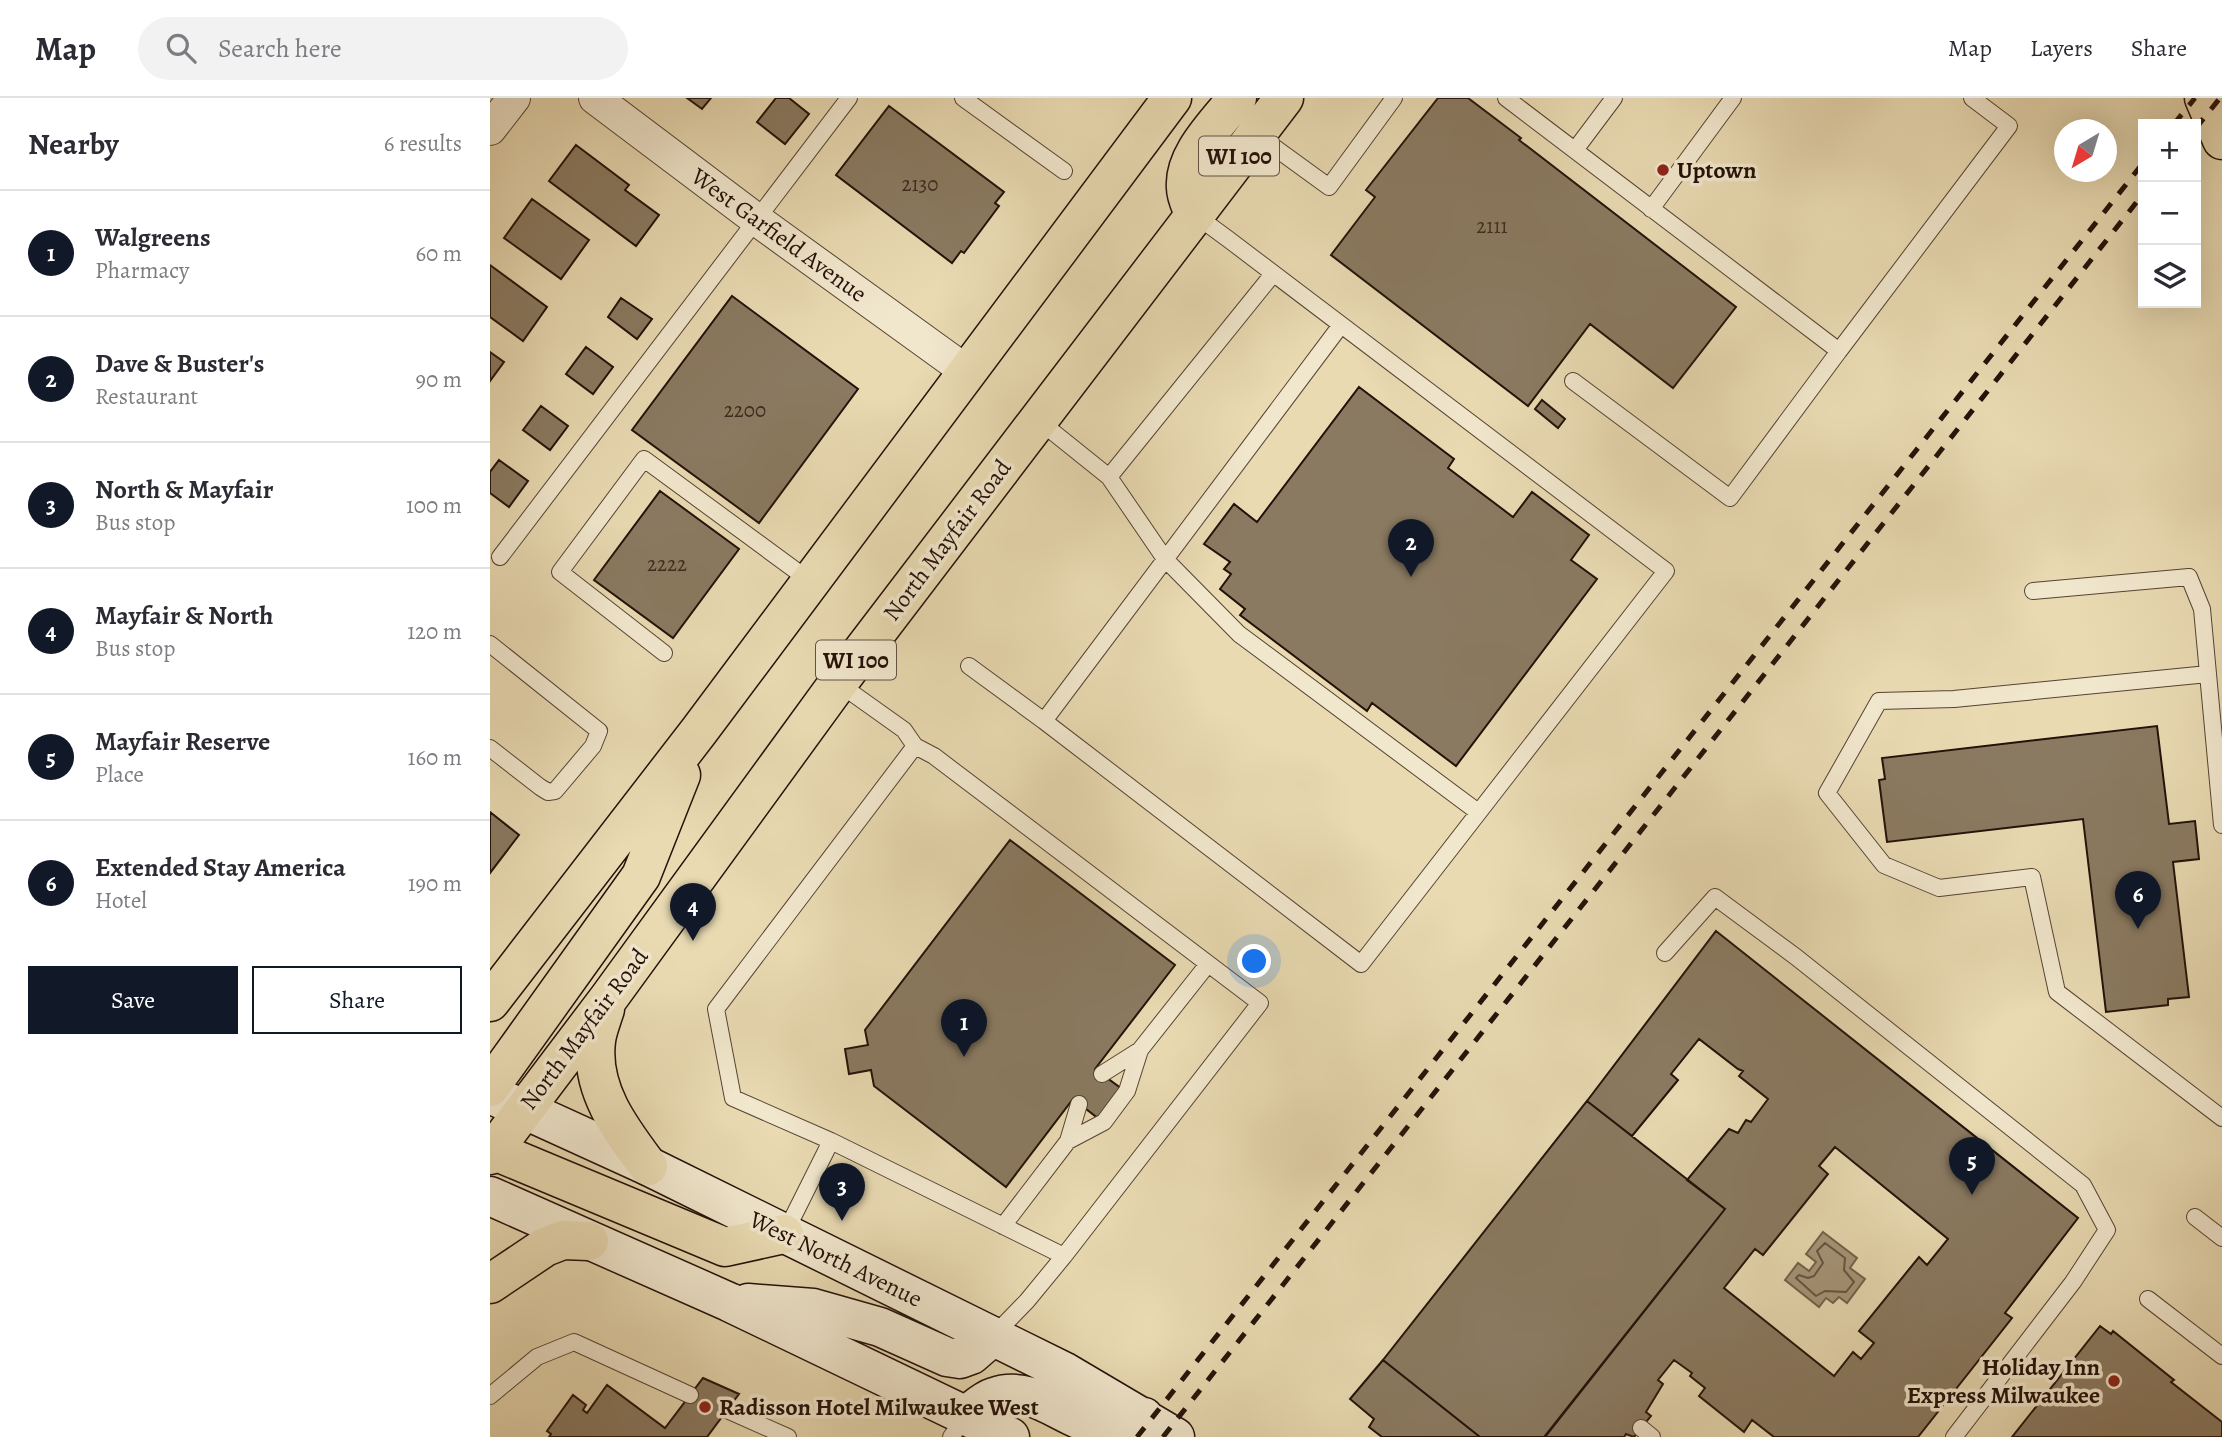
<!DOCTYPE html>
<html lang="en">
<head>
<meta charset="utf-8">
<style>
	:root { --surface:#fff; --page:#f2f2f3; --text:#2b2b33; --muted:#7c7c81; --line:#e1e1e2; --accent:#111827 }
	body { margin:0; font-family:Alegreya,serif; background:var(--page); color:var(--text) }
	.controls { position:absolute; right:21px; top:21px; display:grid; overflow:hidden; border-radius:0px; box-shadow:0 7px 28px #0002 }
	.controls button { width:63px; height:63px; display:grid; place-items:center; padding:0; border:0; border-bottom:2px solid var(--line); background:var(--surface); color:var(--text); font:35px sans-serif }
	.compass { position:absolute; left:1564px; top:21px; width:63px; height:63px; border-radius:50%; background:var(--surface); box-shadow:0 7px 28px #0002; rotate:218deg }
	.you { position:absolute; left:765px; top:864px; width:24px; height:24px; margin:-18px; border:5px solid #fff; border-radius:50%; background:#1a73e8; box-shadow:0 0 0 10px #1a73e833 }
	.badge { display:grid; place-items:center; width:46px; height:46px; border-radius:50%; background:var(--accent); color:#fff; font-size:23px; font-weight:700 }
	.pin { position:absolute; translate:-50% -58px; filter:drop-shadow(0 2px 4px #0008) }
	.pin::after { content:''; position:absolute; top:37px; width:24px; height:21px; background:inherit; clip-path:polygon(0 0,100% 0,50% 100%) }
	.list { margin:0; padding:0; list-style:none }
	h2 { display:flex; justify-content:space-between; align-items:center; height:91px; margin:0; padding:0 28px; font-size:30px }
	h2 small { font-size:23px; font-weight:400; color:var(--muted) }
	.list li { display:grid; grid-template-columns:46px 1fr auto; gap:21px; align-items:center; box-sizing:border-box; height:126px; padding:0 28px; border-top:2px solid var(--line) }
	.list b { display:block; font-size:26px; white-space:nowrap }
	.list p { margin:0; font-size:23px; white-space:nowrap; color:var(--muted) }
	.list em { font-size:23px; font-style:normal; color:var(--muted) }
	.actions { display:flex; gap:14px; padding:21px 28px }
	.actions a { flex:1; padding:16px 0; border:2px solid var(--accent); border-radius:0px; text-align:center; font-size:24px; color:var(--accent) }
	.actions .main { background:var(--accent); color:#fff }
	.icon { flex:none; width:38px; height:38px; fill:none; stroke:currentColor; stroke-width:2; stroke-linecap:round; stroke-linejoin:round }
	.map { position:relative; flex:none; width:1732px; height:1339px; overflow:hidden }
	header { display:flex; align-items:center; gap:42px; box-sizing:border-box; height:98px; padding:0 35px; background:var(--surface); border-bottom:2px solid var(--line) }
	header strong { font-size:33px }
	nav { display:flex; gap:38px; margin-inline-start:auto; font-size:24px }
	.search { width:490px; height:63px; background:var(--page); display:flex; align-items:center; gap:18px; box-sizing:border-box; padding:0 24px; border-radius:38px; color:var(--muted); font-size:26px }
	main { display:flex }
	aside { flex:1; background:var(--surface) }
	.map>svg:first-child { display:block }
</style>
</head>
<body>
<header>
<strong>Map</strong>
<div class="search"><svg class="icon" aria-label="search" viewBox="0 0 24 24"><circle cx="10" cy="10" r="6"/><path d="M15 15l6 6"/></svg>Search here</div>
<nav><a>Map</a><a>Layers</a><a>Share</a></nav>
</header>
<main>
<aside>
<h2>Nearby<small>6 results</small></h2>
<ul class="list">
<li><span class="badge">1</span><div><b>Walgreens</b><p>Pharmacy</p></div><em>60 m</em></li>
<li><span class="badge">2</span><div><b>Dave &amp; Buster's</b><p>Restaurant</p></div><em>90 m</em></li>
<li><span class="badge">3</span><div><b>North &amp; Mayfair</b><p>Bus stop</p></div><em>100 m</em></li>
<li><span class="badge">4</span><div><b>Mayfair &amp; North</b><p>Bus stop</p></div><em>120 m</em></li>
<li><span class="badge">5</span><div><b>Mayfair Reserve</b><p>Place</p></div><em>160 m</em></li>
<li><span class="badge">6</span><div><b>Extended Stay America</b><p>Hotel</p></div><em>190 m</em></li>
</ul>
<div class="actions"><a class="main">Save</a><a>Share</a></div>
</aside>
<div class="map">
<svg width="1732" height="1339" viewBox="0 0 1732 1339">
	<rect width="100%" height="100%" fill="#e9dab2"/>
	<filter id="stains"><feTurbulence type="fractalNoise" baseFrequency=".00286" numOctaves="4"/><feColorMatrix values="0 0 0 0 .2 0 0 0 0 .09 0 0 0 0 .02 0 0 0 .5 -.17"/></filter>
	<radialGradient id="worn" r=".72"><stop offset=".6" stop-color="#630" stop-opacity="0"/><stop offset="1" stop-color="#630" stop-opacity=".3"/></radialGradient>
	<path fill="#a69679" stroke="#72614c" stroke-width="2" d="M1333,1134L1367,1160L1360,1170L1375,1181L1357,1205L1349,1199L1343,1205L1336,1200L1329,1209L1295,1182L1308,1165L1319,1173L1326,1164L1316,1156Z"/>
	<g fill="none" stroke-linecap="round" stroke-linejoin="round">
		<path stroke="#655441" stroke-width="2" d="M1335,1145L1355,1160L1354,1172L1364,1184L1356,1194L1335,1193L1326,1198L1306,1180L1309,1177L1318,1180L1324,1178L1333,1165L1327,1153Z"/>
	</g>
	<path fill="#8a7a61" stroke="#241109" stroke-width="2" fill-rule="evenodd" d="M197,0H221L212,11Z
		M286,0H299L319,16L295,46L267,24Z
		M948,0H978L1031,40L1029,42L1246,209L1183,290L1100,226L1038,308L841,157L885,99L876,92Z
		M399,8L514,94L505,105L509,108L474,155L471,153L462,165L346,77Z
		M86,47L139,87L135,92L169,117L146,148L59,83Z
		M42,101L99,142L71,181L14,140Z
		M0,167L57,209L33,243L0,219Z
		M242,198L368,291L269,425L142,332Z
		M131,200L162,221L147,241L118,219Z
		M96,249L123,269L103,296L76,276Z
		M0,254L14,264L0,283Z
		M869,289L964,361L958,370L1023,419L1042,394L1099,437L1081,462L1107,481L966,668L882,605L877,613L750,517L755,511L730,491L741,476L734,471L740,464L714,446L744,406L767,424Z
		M1052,302L1075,321L1068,330L1045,311Z
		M51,308L78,328L60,352L33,332Z
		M9,362L38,383L19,409L0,395V374Z
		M170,393L249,451L183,540L104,482Z
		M1667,628L1679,726L1705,723L1709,761L1683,764L1699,899L1678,901V907L1616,914L1593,721L1397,744L1389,682L1395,681L1392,660Z
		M0,714L29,737L0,775Z
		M520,742L685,867L605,971L632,991L609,1021L583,1001L516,1089L384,988L381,972L359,976L355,951L378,947L375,932Z
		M1226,833L1588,1120L1515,1215L1522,1220L1428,1339H1284L1262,1322L1254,1334L1209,1298L1215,1290L1200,1278L1202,1275L1184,1262L1168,1282L1173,1286L1156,1314L1161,1318L1144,1339L1136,1336L1134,1339H1055L1235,1111L1197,1082L1239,1031L1248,1035L1256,1022L1261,1024L1278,1001L1249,978L1253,973L1248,971L1209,941L1181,976L1188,982L1142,1038L1097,1003ZM1345,1049L1458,1141L1437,1167L1429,1159L1369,1233L1384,1245L1371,1261L1363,1254L1344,1278L1234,1190L1265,1151L1273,1157L1338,1076L1329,1068Z
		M1097,1003L1235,1111L1054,1339H990L893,1262Z
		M1610,1228L1621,1236L1623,1233L1684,1282L1681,1284L1732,1324V1339H1522Z
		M893,1262L990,1339H892L879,1329L884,1321L860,1301Z
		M213,1280L249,1296L217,1339H59L61,1336L57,1333L83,1297L96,1307L93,1312L97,1315L117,1287L175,1330Z"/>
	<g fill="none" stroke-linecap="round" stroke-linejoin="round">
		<defs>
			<path id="service" d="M473,0L574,73
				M1016,0L1349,253L1240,400L1083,283
				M766,36L839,89L904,0
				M1085,52L1124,0
				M1161,111L1243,0
				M704,116L738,141L1176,473L871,866L554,623L851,227
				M1349,253L1519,28L1482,0
				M548,322L619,379L675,461L749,536L988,714
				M619,379L783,176
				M10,459L359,0
				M1543,493L1699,479L1712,511L1732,727
				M0,546L109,633L103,648L65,693L58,694L50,689L0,650
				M174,555L70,474L154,361L320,483
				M479,568L554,623
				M1718,576L1464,601L1389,603L1337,695L1394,767L1449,790L1542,779L1567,894L1732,1020
				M425,648L444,658L770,905L574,1158
				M1175,855L1225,799L1306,859L1593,1087L1617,1132L1583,1184L1464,1339
				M612,976L650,952
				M341,1043L243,1000L226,911L425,648L414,632L348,585
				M578,1043L589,1006
				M1705,1119L1732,1140
				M513,1128L578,1043L614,1024L637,993L650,952L718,866
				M295,1135L341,1043L574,1158L537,1203L503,1238
				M1658,1201L1732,1258
				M0,1298L47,1259L84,1244L200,1297
				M237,1312L298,1339
				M1151,1330L1162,1339
				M461,1339L477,1317"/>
			<path id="minor" d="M105,0L267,122L476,273
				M0,31L24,0"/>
			<path id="secondary" d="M0,996L158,1068L575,1274L685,1339
				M0,1098L239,1204L520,1339
				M258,1205L323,1210L390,1229L457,1259L470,1261L481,1257L503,1238
				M477,1317C485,1311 494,1302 504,1299C551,1282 586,1339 633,1328C640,1326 647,1322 654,1319"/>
			<path id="primary" d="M704,116C701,108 696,99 696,90C693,57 728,25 747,0
				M0,904L209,633L682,0
				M115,911C112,921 107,933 106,943C100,992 131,1032 158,1068
				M0,989L151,778L191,677
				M0,1051L235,1149L294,1136
				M0,1057L118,901L348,585L794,0
				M0,1186L55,1149L73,1142L99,1143"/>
			<path id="motorway" d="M1714,0L1732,42"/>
		</defs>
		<use href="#service" stroke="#554333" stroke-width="18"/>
		<use href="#minor" stroke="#554333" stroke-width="34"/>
		<use href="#secondary" stroke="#241109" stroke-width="41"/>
		<use href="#primary" stroke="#241109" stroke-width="41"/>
		<use href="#motorway" stroke="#241109" stroke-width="41"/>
		<use href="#service" stroke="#f1e7cd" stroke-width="16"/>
		<use href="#minor" stroke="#f1e7cd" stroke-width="32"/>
		<use href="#secondary" stroke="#f1e7cd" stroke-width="38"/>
		<use href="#primary" stroke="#e9dab2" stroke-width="38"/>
		<use href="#motorway" stroke="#e9dab2" stroke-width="38"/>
		<path stroke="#241109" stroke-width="5" stroke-dasharray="12 12" stroke-linecap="butt" d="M1684,26L1705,0
			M1706,30L1730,0
			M647,1339L1653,65
			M673,1339L1653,96"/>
	</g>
	<g fill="#8f2418" stroke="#f1e7cd" stroke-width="2.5">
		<circle cx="1173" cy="72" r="7"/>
		<circle cx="1624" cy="1283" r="7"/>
		<circle cx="215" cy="1309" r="7"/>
	</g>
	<g text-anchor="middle" stroke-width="7" stroke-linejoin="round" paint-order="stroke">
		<g font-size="21" fill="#3e2b1f">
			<text x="430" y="93">2130</text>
			<text x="1002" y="135">2111</text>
			<text x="255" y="319">2200</text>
			<text x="177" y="473">2222</text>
		</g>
		<g fill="#f1e7cd" stroke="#625144" stroke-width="2">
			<rect x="709" y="38.5" width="80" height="39" rx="5"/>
			<rect x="326" y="542.5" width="80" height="39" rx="5"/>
		</g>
		<g font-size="23" font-weight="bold" fill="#241109">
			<text x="749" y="66">WI 100</text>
			<text x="366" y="570">WI 100</text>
		</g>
		<g font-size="24" font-weight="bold" fill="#241109" stroke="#f1e7cd" text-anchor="start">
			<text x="1187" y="80">Uptown</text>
			<text x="1610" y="1277" text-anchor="end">Holiday Inn<tspan x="1610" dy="28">Express Milwaukee</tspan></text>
			<text x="229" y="1317">Radisson Hotel Milwaukee West</text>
		</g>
		<g font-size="24" fill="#241109" stroke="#f1e7cd">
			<text transform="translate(289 137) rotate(36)" y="8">West Garfield Avenue</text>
			<text transform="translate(457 442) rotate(-53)" y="8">North Mayfair Road</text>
			<text transform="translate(94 931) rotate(-53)" y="8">North Mayfair Road</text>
			<text transform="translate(346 1161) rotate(26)" y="8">West North Avenue</text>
		</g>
	</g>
	<rect width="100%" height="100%" filter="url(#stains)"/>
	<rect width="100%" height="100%" fill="url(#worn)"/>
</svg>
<div class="controls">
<button>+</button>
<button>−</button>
<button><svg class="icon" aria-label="layers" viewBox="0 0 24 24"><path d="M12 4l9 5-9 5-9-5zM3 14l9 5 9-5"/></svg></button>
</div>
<svg class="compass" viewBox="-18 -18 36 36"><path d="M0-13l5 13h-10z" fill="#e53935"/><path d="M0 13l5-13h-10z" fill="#7c7c81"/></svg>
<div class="you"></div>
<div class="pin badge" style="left:474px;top:959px">1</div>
<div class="pin badge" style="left:921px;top:479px">2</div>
<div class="pin badge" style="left:352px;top:1123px">3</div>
<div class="pin badge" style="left:203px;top:843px">4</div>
<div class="pin badge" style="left:1482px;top:1097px">5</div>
<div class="pin badge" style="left:1648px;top:831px">6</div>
</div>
</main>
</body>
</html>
